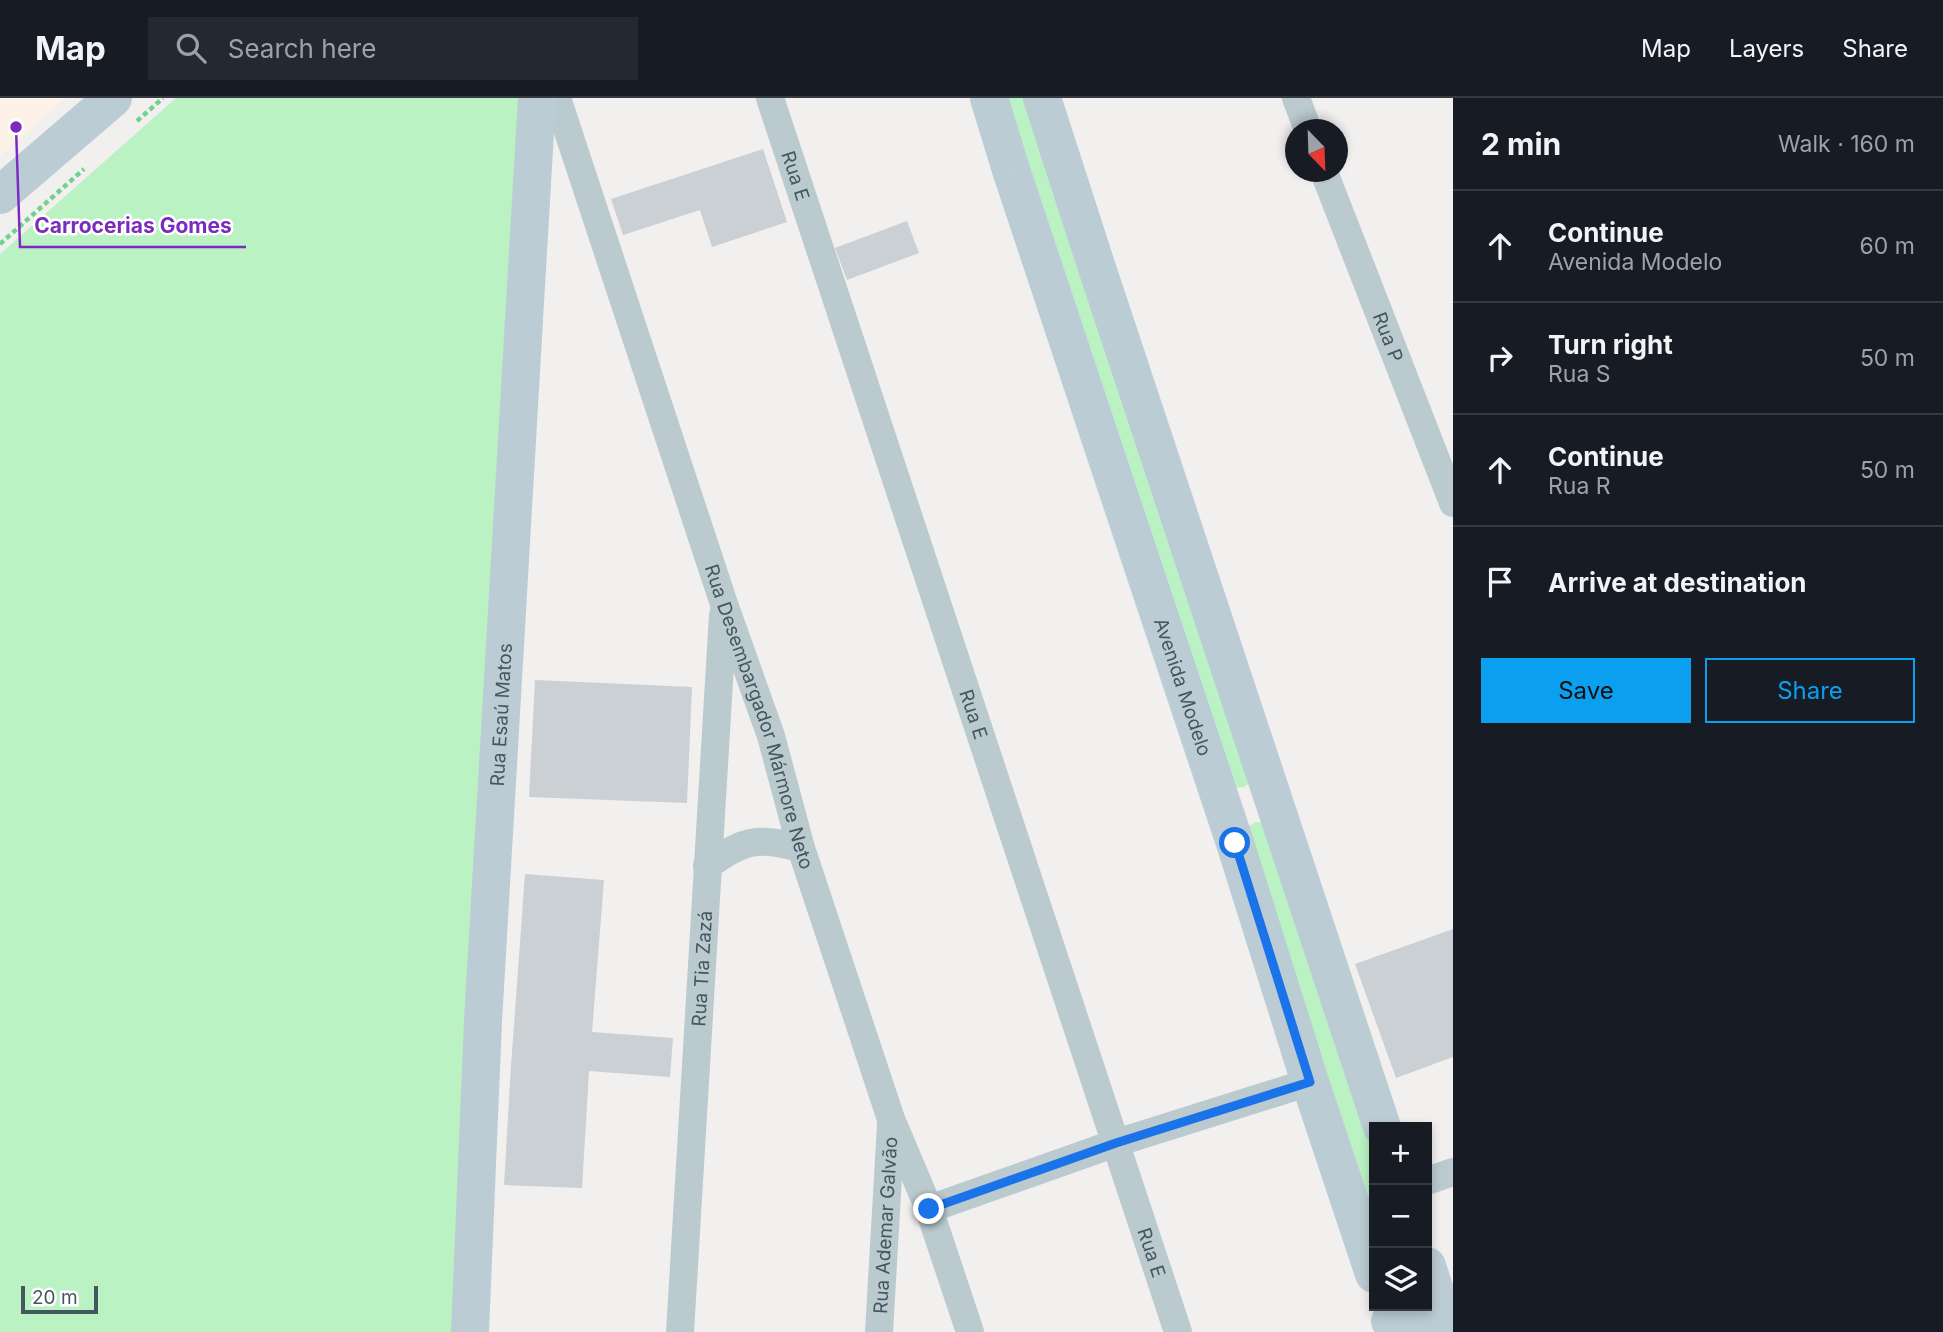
<!DOCTYPE html>
<html lang="en">
<head>
<meta charset="utf-8">
<style>
	:root { --surface:#171b24; --page:#242831; --text:#f1f3f6; --muted:#9ea1a6; --line:#363941; --accent:#0b9fef }
	body { margin:0; font-family:Inter,sans-serif; background:var(--page); color:var(--text) }
	.controls { position:absolute; right:21px; bottom:21px; display:grid; overflow:hidden; border-radius:0px; box-shadow:0 4px 10px #0003 }
	.controls button { width:63px; height:63px; display:grid; place-items:center; padding:0; border:0; border-bottom:2px solid var(--line); background:var(--surface); color:var(--text); font:35px sans-serif }
	.compass { position:absolute; left:1285px; top:21px; width:63px; height:63px; border-radius:50%; background:var(--surface); box-shadow:0 4px 10px #0003; rotate:157deg }
	.scale { position:absolute; left:21px; bottom:18px; width:77px; box-sizing:border-box; padding-left:7px; border:4px solid #45575e; border-top:0; font-size:19px; line-height:24px; white-space:nowrap; color:#45575e; -webkit-text-stroke:5px #fff; paint-order:stroke }
	.stop { position:absolute; width:21px; height:21px; margin:-16px; border:5px solid #1a73e8; border-radius:50%; background:#fff }
	.stop.end { background:#1a73e8; border-color:#fff; box-shadow:0 2px 7px #0008 }
	.list { margin:0; padding:0; list-style:none }
	h2 { display:flex; justify-content:space-between; align-items:center; height:91px; margin:0; padding:0 28px; font-size:30px }
	h2 small { font-size:23px; font-weight:400; color:var(--muted) }
	.list li { display:grid; grid-template-columns:46px 1fr auto; gap:21px; align-items:center; box-sizing:border-box; height:112px; padding:0 28px; border-top:2px solid var(--line) }
	.list b { display:block; font-size:26px; white-space:nowrap }
	.list p { margin:0; font-size:23px; white-space:nowrap; color:var(--muted) }
	.list em { font-size:23px; font-style:normal; color:var(--muted) }
	.actions { display:flex; gap:14px; padding:21px 28px }
	.actions a { flex:1; padding:16px 0; border:2px solid var(--accent); border-radius:0px; text-align:center; font-size:24px; color:var(--accent) }
	.actions .main { background:var(--accent); color:#111 }
	.icon { flex:none; width:38px; height:38px; fill:none; stroke:currentColor; stroke-width:2; stroke-linecap:round; stroke-linejoin:round }
	.map { position:relative; flex:none; width:1453px; height:1234px; overflow:hidden }
	header { display:flex; align-items:center; gap:42px; box-sizing:border-box; height:98px; padding:0 35px; background:var(--surface); border-bottom:2px solid var(--line) }
	header strong { font-size:33px }
	nav { display:flex; gap:38px; margin-inline-start:auto; font-size:24px }
	.search { width:490px; height:63px; background:var(--page); display:flex; align-items:center; gap:18px; box-sizing:border-box; padding:0 24px; border-radius:0px; color:var(--muted); font-size:26px }
	main { display:flex }
	aside { flex:1; background:var(--surface) }
	.map>svg:first-child { display:block }
</style>
</head>
<body>
<header>
<strong>Map</strong>
<div class="search"><svg class="icon" aria-label="search" viewBox="0 0 24 24"><circle cx="10" cy="10" r="6"/><path d="M15 15l6 6"/></svg>Search here</div>
<nav><a>Map</a><a>Layers</a><a>Share</a></nav>
</header>
<main>
<div class="map">
<svg width="1453" height="1234" viewBox="0 0 1453 1234">
	<rect width="100%" height="100%" fill="#f2efef"/>
	<path fill="#fdf2e7" d="M0,0H65L0,58Z"/>
	<path fill="#baf2c4" d="M176,0H525L461,1234H0V156Z
		M1003,0H1030L1253,683L1244,689L1235,690Z
		M1256,724L1267,725L1374,1035V1135L1247,729Z"/>
	<path fill="#cad0d4" d="M763,51L787,124L712,149L700,112L623,137L611,101Z
		M907,123L919,155L847,182L835,150Z
		M535,582L692,589L687,705L529,699Z
		M525,776L604,782L592,934L673,940L670,979L589,973L582,1090L504,1087L511,968Z
		M1453,831V959L1396,980L1355,866Z"/>
	<g fill="none" stroke-linecap="round" stroke-linejoin="round">
		<path stroke="#6fd38d" stroke-width="4.5" stroke-dasharray="5 3.5" stroke-linecap="butt" d="M137,23L163,0
			M0,146L84,71"/>
		<g stroke="#bbcacf" stroke-width="28">
			<path id="s1" d="M557,0L724,506L771,638L801,750L891,1021L929,1111L970,1234"/>
			<path id="s2" d="M770,0L1178,1234"/>
			<path d="M1296,0L1308,32"/>
			<path id="s3" d="M1324,74L1453,405"/>
			<path d="M707,768C746,741 755,739 801,750"/>
			<path d="M1427,1083L1453,1074"/>
			<path d="M929,1111L1116,1045L1310,984"/>
			<path id="s4" d="M680,1234L723,517"/>
			<path id="s5" d="M879,1234L891,1027"/>
		</g>
		<g stroke="#bbccd4" stroke-width="38">
			<path id="s6" d="M989,0L1011,72L1235,745L1310,984L1374,1176"/>
			<path d="M1042,0L1096,167L1382,1029"/>
			<path d="M0,97L113,0"/>
			<path d="M1427,1168L1448,1234"/>
			<path d="M1390,1223C1415,1230 1424,1232 1439,1208"/>
			<path id="s7" d="M470,1234L483,923L537,0"/>
		</g>
	</g>
	<g fill="none" stroke-linecap="round" stroke-linejoin="round">
		<path stroke="#1a73e8" stroke-width="9" d="M929,1111L1116,1045L1310,984L1235,745"/>
	</g>
	<g text-anchor="middle" stroke-width="5" stroke-linejoin="round" paint-order="stroke">
		<g font-size="19" fill="#45575e" stroke="#fff">
			<text dy="7" stroke="none"><textPath href="#s2" startOffset="82">Rua E</textPath></text>
			<text dy="7" stroke="none"><textPath href="#s3" startOffset="177">Rua P</textPath></text>
			<text dy="7" stroke="none"><textPath href="#s6" startOffset="620">Avenida Modelo</textPath></text>
			<text dy="7" stroke="none"><textPath href="#s7" startOffset="618">Rua Esaú Matos</textPath></text>
			<text dy="7" stroke="none"><textPath href="#s2" startOffset="649">Rua E</textPath></text>
			<text dy="7" stroke="none"><textPath href="#s1" startOffset="651">Rua Desembargador Mármore Neto</textPath></text>
			<text dy="7" stroke="none"><textPath href="#s4" startOffset="364">Rua Tia Zazá</textPath></text>
			<text dy="7" stroke="none"><textPath href="#s5" startOffset="107">Rua Ademar Galvão</textPath></text>
			<text dy="7" stroke="none"><textPath href="#s2" startOffset="1216">Rua E</textPath></text>
		</g>
	</g>
	<path fill="none" stroke="#7b2cbf" stroke-width="2.5" d="M16 29L20 149H246"/>
	<circle fill="#7b2cbf" stroke="#fff" stroke-width="2.5" cx="16" cy="29" r="7"/>
	<g font-size="21" text-anchor="middle" font-weight="bold" fill="#7b2cbf" stroke="#fff" stroke-width="5" stroke-linejoin="round" paint-order="stroke">
		<text x="133" y="135">Carrocerias Gomes</text>
	</g>
</svg>
<div class="controls">
<button>+</button>
<button>−</button>
<button><svg class="icon" aria-label="layers" viewBox="0 0 24 24"><path d="M12 4l9 5-9 5-9-5zM3 14l9 5 9-5"/></svg></button>
</div>
<svg class="compass" viewBox="-18 -18 36 36"><path d="M0-13l5 13h-10z" fill="#e53935"/><path d="M0 13l5-13h-10z" fill="#9ea1a6"/></svg>
<div class="scale">20 m</div>
<div class="stop" style="left:1235px;top:745px"></div>
<div class="stop end" style="left:929px;top:1111px"></div>
</div>
<aside>
<h2>2 min<small>Walk · 160 m</small></h2>
<ul class="list">
<li><svg class="icon" aria-label="ahead" viewBox="0 0 24 24"><path d="M12 20V5M6 11l6-6 6 6"/></svg><div><b>Continue</b><p>Avenida Modelo</p></div><em>60 m</em></li>
<li><svg class="icon" aria-label="right" viewBox="0 0 24 24"><path d="M7 20v-9h11M14 6l5 5-5 5"/></svg><div><b>Turn right</b><p>Rua S</p></div><em>50 m</em></li>
<li><svg class="icon" aria-label="ahead" viewBox="0 0 24 24"><path d="M12 20V5M6 11l6-6 6 6"/></svg><div><b>Continue</b><p>Rua R</p></div><em>50 m</em></li>
<li><svg class="icon" aria-label="arrive" viewBox="0 0 24 24"><path d="M6 21V4h12l-3 4 3 4H6"/></svg><div><b>Arrive at destination</b></div></li>
</ul>
<div class="actions"><a class="main">Save</a><a>Share</a></div>
</aside>
</main>
</body>
</html>
